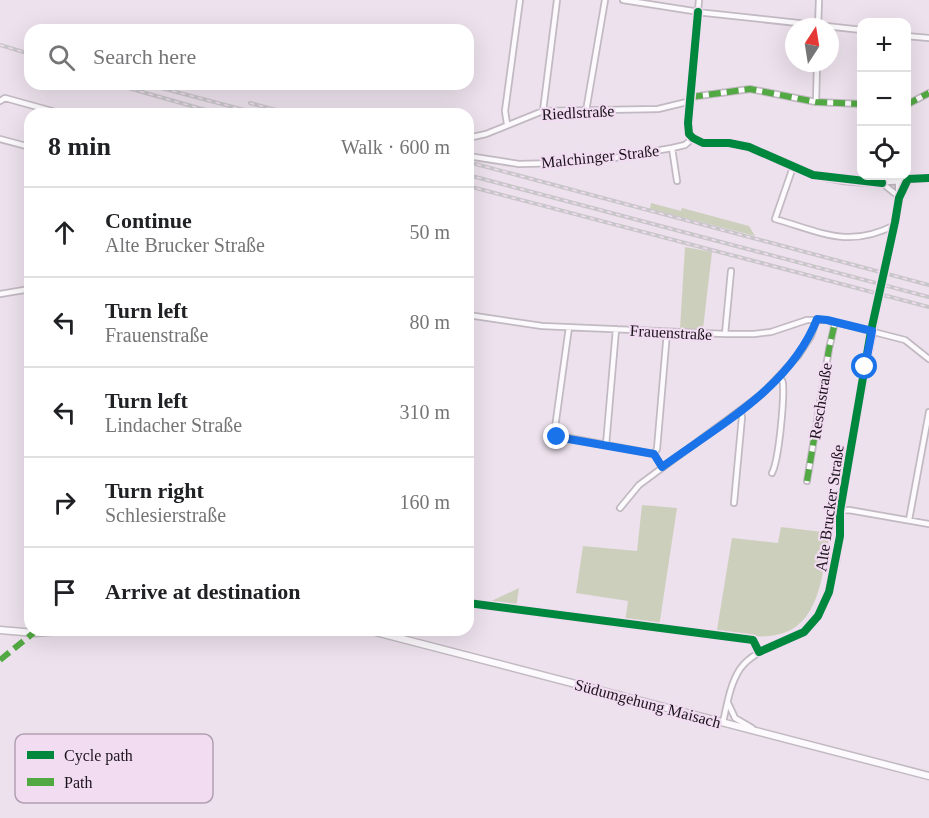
<!DOCTYPE html>
<html lang="en">
<head>
<meta charset="utf-8">
<style>
	:root { --surface:#fff; --page:#f6f6f6; --text:#202124; --muted:#757577; --line:#e0e0e0 }
	body { margin:0; font-family:Georgia,serif; background:var(--page); color:var(--text) }
	.controls { position:absolute; right:18px; top:18px; display:grid; overflow:hidden; border-radius:12px; box-shadow:0 6px 24px #0002 }
	.controls button { width:54px; height:54px; display:grid; place-items:center; padding:0; border:0; border-bottom:2px solid var(--line); background:var(--surface); color:var(--text); font:30px sans-serif }
	.compass { position:absolute; left:785px; top:18px; width:54px; height:54px; border-radius:50%; background:var(--surface); box-shadow:0 6px 24px #0002; rotate:12deg }
	.stop { position:absolute; width:18px; height:18px; margin:-14px; border:4px solid #1a73e8; border-radius:50%; background:#fff }
	.stop.end { background:#1a73e8; border-color:#fff; box-shadow:0 2px 6px #0008 }
	.list { margin:0; padding:0; list-style:none }
	h2 { display:flex; justify-content:space-between; align-items:center; height:78px; margin:0; padding:0 24px; font-size:26px }
	h2 small { font-size:20px; font-weight:400; color:var(--muted) }
	.list li { display:grid; grid-template-columns:39px 1fr auto; gap:18px; align-items:center; box-sizing:border-box; height:90px; padding:0 24px; border-top:2px solid var(--line) }
	.list b { display:block; font-size:22px; white-space:nowrap }
	.list p { margin:0; font-size:20px; white-space:nowrap; color:var(--muted) }
	.list em { font-size:20px; font-style:normal; color:var(--muted) }
	.icon { flex:none; width:33px; height:33px; fill:none; stroke:currentColor; stroke-width:2; stroke-linecap:round; stroke-linejoin:round }
	.map { position:relative; flex:none; width:929px; height:818px; overflow:hidden }
	.search { position:absolute; background:var(--surface); box-shadow:0 6px 24px #0002; left:24px; top:24px; width:450px; height:66px; display:flex; align-items:center; gap:15px; box-sizing:border-box; padding:0 21px; border-radius:18px; color:var(--muted); font-size:22px }
	.panel { position:absolute; background:var(--surface); box-shadow:0 6px 24px #0002; left:24px; top:108px; width:450px; height:528px; border-radius:18px }
	.map>svg:first-child { display:block }
</style>
</head>
<body>
<div class="map">
<svg width="929" height="818" viewBox="0 0 929 818">
	<rect width="100%" height="100%" fill="#ece1ec"/>
	<path fill="#cdcfbd" d="M651,203L681,211L682,208L749,226L755,236L650,209Z
		M685,247L712,252L703,329H680Z
		M642,505L677,508L659,627L625,622L628,601L576,593L583,546L637,551Z
		M781,527L830,533C822,573 821,632 769,636C753,638 733,632 717,630L732,538L778,543Z
		M519,588L516,608L485,604Z"/>
	<g fill="none" stroke-linecap="round" stroke-linejoin="round">
		<path stroke="#cdc2cd" stroke-width="4.5" stroke-dasharray="4.5 2" stroke-linecap="butt" d="M879,297L885,269"/>
		<defs>
			<path id="minor" d="M623,0L706,13L862,30
				M699,0L688,123C688,152 726,141 745,146C769,152 789,169 813,175C836,181 864,184 887,182C901,181 915,178 929,178
				M818,27L819,0
				M906,36L929,38
				M691,97L750,89L816,102L862,104
				M0,101L5,98L63,114
				M816,102L817,63
				M906,105L929,93
				M543,111L557,0
				M586,111L605,0
				M507,124L505,111L520,0
				M468,138L486,134L543,111L658,109L691,101
				M0,139L30,147
				M672,148L677,181
				M468,156L519,164L560,163L614,158L672,148L685,145L693,138
				M793,167L775,219C821,232 848,249 895,225
				M882,183L898,196
				M900,195L908,179
				M885,269L899,205L898,181
				M0,294L30,289
				M468,315L542,326L725,334H754L771,332L807,320H827L905,340L929,359
				M569,327L554,435L654,454
				M725,334L731,271
				M606,445L616,329
				M662,467L654,454L657,449L667,332
				M772,473C779,460 784,401 783,385C783,381 782,380 779,377
				M807,481L829,349L835,322
				M734,503L742,417L740,411
				M620,508L639,485L762,394L798,356L811,336L817,319
				M840,511L849,510L929,524
				M909,520L929,412
				M728,703L735,718L752,728
				M723,722C727,705 730,684 740,669C756,647 783,646 804,632C831,612 843,543 840,511L879,297"/>
			<path id="major" d="M0,630L35,633L69,630
				M368,630L929,776"/>
		</defs>
		<use href="#minor" stroke="#c2bac2" stroke-width="8"/>
		<use href="#major" stroke="#c2bac2" stroke-width="9"/>
		<use href="#minor" stroke="#fcfafc" stroke-width="4.5"/>
		<use href="#major" stroke="#fcfafc" stroke-width="6"/>
		<defs>
			<path id="rail" d="M0,45L30,54
				M114,84L220,114
				M146,84L260,114
				M250,103L291,114
				M468,162L929,285
				M468,175L929,297
				M468,186L929,307"/>
		</defs>
		<use href="#rail" stroke="#c9c6c9" stroke-width="4"/>
		<use href="#rail" stroke="#f1dcf1" stroke-width="1.5" stroke-dasharray="4.5" stroke-linecap="butt"/>
		<path stroke="#52a843" stroke-width="6" stroke-dasharray="12 6" stroke-linecap="butt" d="M691,97L750,89L816,102L862,104
			M906,105L929,93
			M807,481L829,349L835,322
			M0,660L37,630"/>
		<defs>
			<path id="cycleway" d="M698,12L688,123L689,134L693,138L703,143H729L749,147L813,175L882,183
				M468,603L753,640L759,652L804,632L818,616L829,592L840,536V511L871,331L895,222L899,198L908,179L929,178"/>
		</defs>
		<use href="#cycleway" stroke="#f1dcf1" stroke-width="11"/>
		<use href="#cycleway" stroke="#00873e" stroke-width="8"/>
	</g>
	<g fill="none" stroke-linecap="round" stroke-linejoin="round">
		<path stroke="#1a73e8" stroke-width="8" d="M557,437L654,454L662,467C718,426 790,388 817,319L827,320L872,331L865,367"/>
	</g>
	<g text-anchor="middle" stroke-width="4.5" stroke-linejoin="round" paint-order="stroke">
		<g font-size="16" fill="#1c141c" stroke="#f1dcf1">
			<text transform="translate(578 112) rotate(-3)" y="6">Riedlstraße</text>
			<text transform="translate(600 156) rotate(-6)" y="6">Malchinger Straße</text>
			<text transform="translate(671 332) rotate(3)" y="6">Frauenstraße</text>
			<text transform="translate(820 401) rotate(-81)" y="6">Reschstraße</text>
			<text transform="translate(829 508) rotate(-82)" y="6">Alte Brucker Straße</text>
			<text transform="translate(648 703) rotate(15)" y="6">Südumgehung Maisach</text>
		</g>
	</g>
	<rect x="15" y="734" width="198" height="69" rx="9" fill="#f1dcf1" stroke="#b1a0b1" stroke-width="1.5"/>
	<rect x="27" y="751" width="27" height="8" fill="#00873e"/>
	<rect x="27" y="778" width="27" height="8" fill="#52a843"/>
	<g font-size="16" fill="#1c141c">
		<text x="64" y="761">Cycle path</text>
		<text x="64" y="788">Path</text>
	</g>
</svg>
<div class="controls">
<button>+</button>
<button>−</button>
<button><svg class="icon" aria-label="locate" viewBox="0 0 24 24"><circle cx="12" cy="12" r="6"/><path d="M12 2v4M12 18v4M2 12h4M18 12h4"/></svg></button>
</div>
<svg class="compass" viewBox="-18 -18 36 36"><path d="M0-13l5 13h-10z" fill="#e53935"/><path d="M0 13l5-13h-10z" fill="#757577"/></svg>
<div class="stop" style="left:865px;top:367px"></div>
<div class="stop end" style="left:557px;top:437px"></div>
<div class="search"><svg class="icon" aria-label="search" viewBox="0 0 24 24"><circle cx="10" cy="10" r="6"/><path d="M15 15l6 6"/></svg>Search here</div>
<section class="panel">
<h2>8 min<small>Walk · 600 m</small></h2>
<ul class="list">
<li><svg class="icon" aria-label="ahead" viewBox="0 0 24 24"><path d="M12 20V5M6 11l6-6 6 6"/></svg><div><b>Continue</b><p>Alte Brucker Straße</p></div><em>50 m</em></li>
<li><svg class="icon" aria-label="left" viewBox="0 0 24 24"><path d="M17 20v-9H6M10 6l-5 5 5 5"/></svg><div><b>Turn left</b><p>Frauenstraße</p></div><em>80 m</em></li>
<li><svg class="icon" aria-label="left" viewBox="0 0 24 24"><path d="M17 20v-9H6M10 6l-5 5 5 5"/></svg><div><b>Turn left</b><p>Lindacher Straße</p></div><em>310 m</em></li>
<li><svg class="icon" aria-label="right" viewBox="0 0 24 24"><path d="M7 20v-9h11M14 6l5 5-5 5"/></svg><div><b>Turn right</b><p>Schlesierstraße</p></div><em>160 m</em></li>
<li><svg class="icon" aria-label="arrive" viewBox="0 0 24 24"><path d="M6 21V4h12l-3 4 3 4H6"/></svg><div><b>Arrive at destination</b></div></li>
</ul>
</section>
</div>
</body>
</html>
